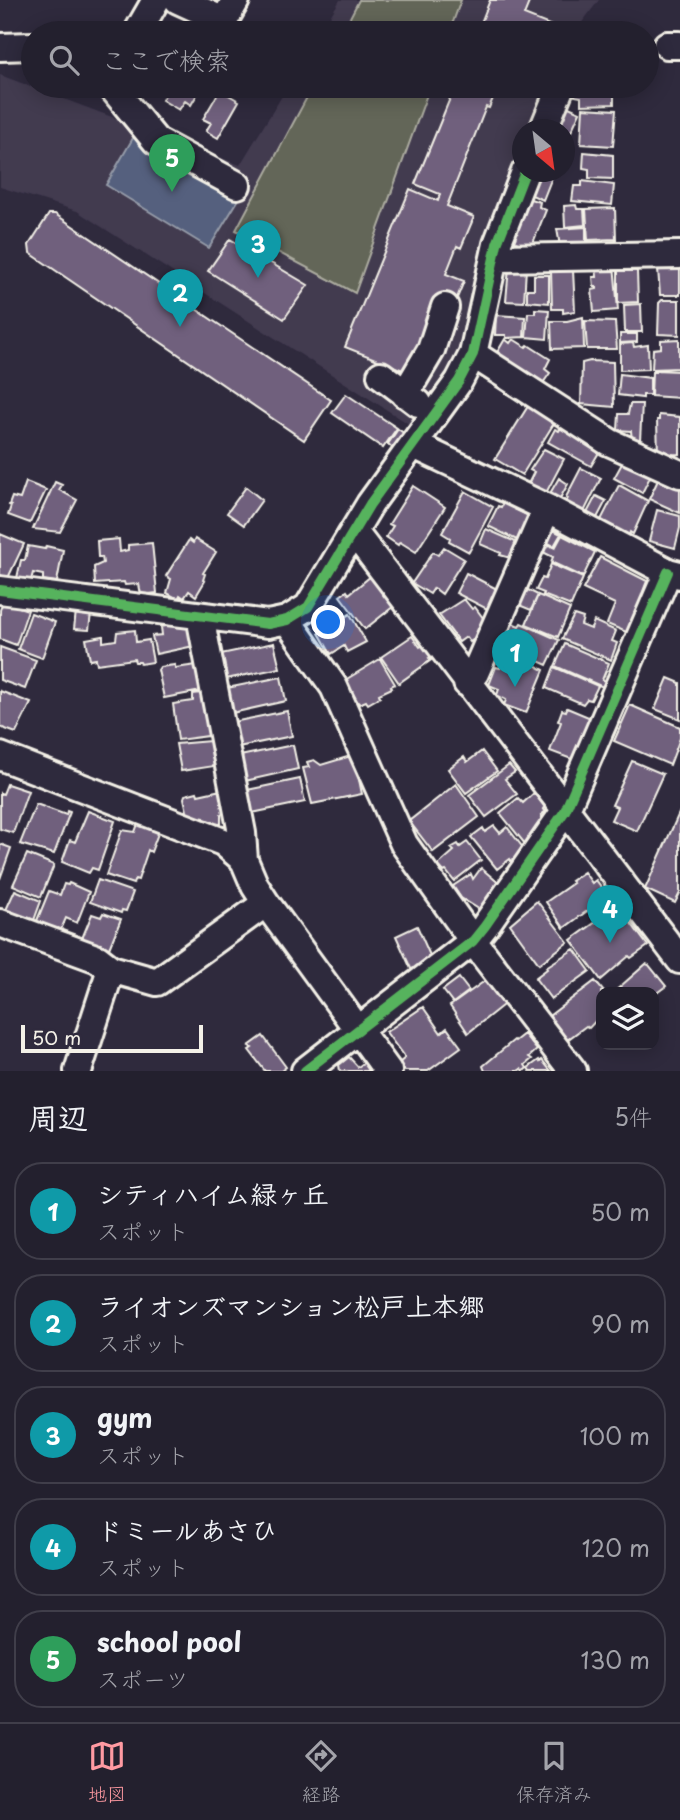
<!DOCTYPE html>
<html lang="ja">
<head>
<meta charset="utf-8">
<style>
	:root { --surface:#23202e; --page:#2b2836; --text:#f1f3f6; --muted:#a3a3aa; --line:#403e4a; --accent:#ff9aa2 }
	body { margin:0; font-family:"Playpen Sans","Klee One",sans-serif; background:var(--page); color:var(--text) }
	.controls { position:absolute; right:21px; bottom:21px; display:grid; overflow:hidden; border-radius:14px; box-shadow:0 4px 18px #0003 }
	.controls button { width:63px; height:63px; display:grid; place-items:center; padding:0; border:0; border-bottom:2px solid var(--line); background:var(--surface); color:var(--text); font:35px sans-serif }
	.compass { position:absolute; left:512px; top:119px; width:63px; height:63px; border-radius:50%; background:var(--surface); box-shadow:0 4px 18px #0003; rotate:151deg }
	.scale { position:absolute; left:21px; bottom:18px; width:182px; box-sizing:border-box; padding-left:7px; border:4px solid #f4f1e8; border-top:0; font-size:19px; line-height:24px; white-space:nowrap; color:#f4f1e8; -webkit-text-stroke:5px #2f2a3d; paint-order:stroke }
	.you { position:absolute; left:329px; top:623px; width:24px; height:24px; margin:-18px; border:5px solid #fff; border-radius:50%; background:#1a73e8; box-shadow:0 0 0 10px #1a73e833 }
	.badge { display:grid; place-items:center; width:46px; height:46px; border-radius:50%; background:var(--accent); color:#fff; font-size:23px; font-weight:700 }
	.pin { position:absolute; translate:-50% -58px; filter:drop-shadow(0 2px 4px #0008) }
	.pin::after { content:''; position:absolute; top:37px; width:24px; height:21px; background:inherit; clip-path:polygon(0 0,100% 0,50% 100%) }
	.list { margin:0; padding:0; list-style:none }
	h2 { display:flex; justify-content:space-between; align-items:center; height:91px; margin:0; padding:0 28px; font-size:30px }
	h2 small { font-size:23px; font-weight:400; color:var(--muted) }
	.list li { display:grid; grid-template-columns:46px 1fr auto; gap:21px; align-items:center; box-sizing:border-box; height:98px; margin:0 14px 14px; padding:0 14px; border:2px solid var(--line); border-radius:28px }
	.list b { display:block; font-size:26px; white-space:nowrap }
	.list p { margin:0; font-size:23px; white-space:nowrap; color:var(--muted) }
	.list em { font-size:23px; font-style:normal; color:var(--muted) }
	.icon { flex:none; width:38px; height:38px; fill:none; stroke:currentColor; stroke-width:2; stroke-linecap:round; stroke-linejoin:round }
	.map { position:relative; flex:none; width:680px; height:1071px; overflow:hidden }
	.search { position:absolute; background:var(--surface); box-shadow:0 4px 18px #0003; left:21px; right:21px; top:21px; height:77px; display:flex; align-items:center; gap:18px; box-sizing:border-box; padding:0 24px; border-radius:38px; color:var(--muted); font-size:26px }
	.sheet { height:651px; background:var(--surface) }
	nav { display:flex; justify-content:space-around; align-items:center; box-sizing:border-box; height:98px; border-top:2px solid var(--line); background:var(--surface); font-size:19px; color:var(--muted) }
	nav a { display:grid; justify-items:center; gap:4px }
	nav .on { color:var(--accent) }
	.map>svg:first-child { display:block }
</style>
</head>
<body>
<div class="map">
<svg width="680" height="1071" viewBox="0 0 680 1071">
	<rect width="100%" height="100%" fill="#2f2a3d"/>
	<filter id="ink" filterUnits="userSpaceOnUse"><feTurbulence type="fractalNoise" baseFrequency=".0143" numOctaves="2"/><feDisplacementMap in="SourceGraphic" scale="14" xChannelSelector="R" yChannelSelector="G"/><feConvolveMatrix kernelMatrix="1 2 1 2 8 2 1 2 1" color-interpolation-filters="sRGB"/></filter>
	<g filter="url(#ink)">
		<path fill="#423a50" d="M340,0H599L574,33H320Z
			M0,75L240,165L288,86H547L532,129L522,130V154L484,260L460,351L412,426L77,211L0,187Z"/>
		<path fill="#646658" stroke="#acaca0" stroke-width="2" d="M359,0H461L449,33H342Z
			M313,86H430L355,293L236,230Z"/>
		<path fill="#55617e" stroke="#959ba8" stroke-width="2" d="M136,137L239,199L209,248L106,185L133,138Z"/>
		<path fill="#70617d" stroke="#f4f1e8" stroke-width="2" d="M490,0H530L524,15L552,26L549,33H477Z
			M170,86H202L191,105L185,101L179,110L162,100Z
			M455,86H498L489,108L486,107L447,206L474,217L461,248L457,246L446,274L464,281L455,303L438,296L408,372L345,347L410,189L438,201L440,194L415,184Z
			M575,86H614V104L581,105V97L575,96Z
			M220,90L239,101L218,138L206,131L211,123L203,119Z
			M562,104L580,112L564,147V130H556Z
			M583,108L616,110L613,146L581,144Z
			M584,152L613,155V179L589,178V169L583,168Z
			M531,172H554L543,200L527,193Z
			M582,181L614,185L612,205L572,201L574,186H582Z
			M527,198L540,202L539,207L546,210L531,248L513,241L514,239L511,237Z
			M576,205L577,209H584L585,225L565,227L564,206Z
			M615,208L616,239L588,240L586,209Z
			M49,214H55L331,400L304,440L30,253L29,245Z
			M586,227V246H560L557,229Z
			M230,239L308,285L284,319L208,271Z
			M614,264L618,310L594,312L592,290L597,289V287H594L593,277H597L596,267Z
			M664,265H676V270H680V295H660L658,269H664Z
			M509,267L526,268L524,302L506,301Z
			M573,270L575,311L563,313V309H552L551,271Z
			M618,271H637L638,302L618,303Z
			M534,275H549V303L527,301V289H534Z
			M662,300H679V335L658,334L659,303Z
			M641,304L642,332H625L624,305Z
			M535,309L549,310L547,339L526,337L528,313H535Z
			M496,315L525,317L524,337L506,338V335H495Z
			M583,317L584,348L552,349L551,321H567Z
			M585,321L615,322L617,349H587Z
			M620,334H637V342L620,343Z
			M505,339L510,343L513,339L526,347L528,345L550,359L545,369L550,373L541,386L495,356Z
			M679,339V368L652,369L653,349L661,348V340Z
			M633,343L634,347L648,345L649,369L620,370V344Z
			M590,361L613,362L614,407L581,404L582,363Z
			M655,370L680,371V398L651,396L652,372H655Z
			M620,374L650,378V395H643V398L618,395Z
			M346,394L397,428L383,448L332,413Z
			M530,403L556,420L522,475L495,459Z
			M630,404H642L640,440H632L631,431L618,430L619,414H628Z
			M659,415L680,417V454L658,455L657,420H659Z
			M562,426L601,449L591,466L548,442L555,429L559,431Z
			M398,429L405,434L394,449L388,444Z
			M544,449L564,459L546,493L528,484L534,472L530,470Z
			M625,458L652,473L642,493L614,478Z
			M581,468L601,478L584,512L566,503L568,498L566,497Z
			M559,478L568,484L559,500L549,495Z
			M659,478L674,481L672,485L680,488V513L649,499Z
			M26,482L46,490L30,523L8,515L11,506L9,505L12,497L20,499Z
			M55,482L62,485L59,490L77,500L60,532L33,529Z
			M619,485L648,501L633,534L630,532L629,536L601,520Z
			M413,486L445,507L416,552L400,542L398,545L386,537L393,526L389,524Z
			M246,487L262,500L244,525L227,513Z
			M465,491L493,507L469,552L449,541L450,538L442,533Z
			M596,496L606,501L597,518L587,513Z
			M503,503L529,516L528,519L531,520L521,542L488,526L498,506L501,507Z
			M657,510L680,516V528L675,548L649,541Z
			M486,529L518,543L511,558L500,555L501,553L480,544Z
			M551,529L561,534L554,546L544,541Z
			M0,534L24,544L8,578L0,575Z
			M562,535L595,552L583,577L551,562L553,557L541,551L545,543L555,548Z
			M119,539L120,552L128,550V545L152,543L157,593L141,595L139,584L125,585L124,582L95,584L94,567L103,563L102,557H98L97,541Z
			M195,539L216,552L203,573L205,574L203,580L205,581L196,596L189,591L184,598L180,595L178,599L167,593L171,579L166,576L189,540L193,543Z
			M28,546L45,549L46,546L63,550L57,582L43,580V575L33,573L31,580L17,578L21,560H25Z
			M444,547L464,559L442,594L434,588L430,594L412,583L433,552L438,555Z
			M600,557L647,581L642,594L646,596L631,634L607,624L615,604L583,589Z
			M551,564L583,578L571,606L543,595L544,593L536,590L542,578L545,579Z
			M466,573L497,589L487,609L456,593Z
			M371,576L394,606L365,629L340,596L347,591L349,594Z
			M526,589L538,595L531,610L519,605Z
			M538,595L570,609L558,637L526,624Z
			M464,599L472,609L475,607L486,622L478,628L482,633L470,642L466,637L459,642L439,615Z
			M3,602L28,610L16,645L0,639V610Z
			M76,611L91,613L89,630L74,629Z
			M31,613L55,622L42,658L18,649Z
			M350,614L366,642L347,652L344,646L331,654L319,633Z
			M574,615L583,618L581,625L591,629L594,621L616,631L612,641L617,643L611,660L562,639Z
			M512,623L519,626L521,623L559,640L547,665L502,645Z
			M176,624L177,627L190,628L194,646L156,654L152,636L162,635L161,627Z
			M135,630L136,642L149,640L153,662L141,664L140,662H135L134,659L97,664L96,659L90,660L86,639L103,636V642L116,640L117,632Z
			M412,636L420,647L423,645L431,657L429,658L431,660L399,683L381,657Z
			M274,643L280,668L226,679L221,654Z
			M565,644L609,663L602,680L606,681L603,687L555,666Z
			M0,647L36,660L25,689L0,680Z
			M380,659L395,684L391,686L392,688L379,694L380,697L368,704L366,701L359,704L345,680Z
			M527,661L544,670L526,713L504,705L506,700L497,695L499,689L489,685L496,667L500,668L501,664L523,671Z
			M175,665V668L196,665L201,691L164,698L158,670L160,667Z
			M554,667L598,686L591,700L587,699L583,704L546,688Z
			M281,677L286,701L232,713L227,688Z
			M668,678L680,683V719L655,709Z
			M0,691L31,703L16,733L0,727Z
			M201,693L209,731L208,736L178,740L173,704L193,701V694Z
			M630,705L680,727V738L670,765L614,741Z
			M567,708L591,718L574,760L550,751L561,722L558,721L562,710L566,711Z
			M287,711L292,736L238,747L233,722Z
			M210,741L214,766L181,771L176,744Z
			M293,745L298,769L245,781L240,756Z
			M482,751L497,771L466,793L448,769L464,757L467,762Z
			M354,755L362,794L312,804L303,768L309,767L307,762L314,760L321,765Z
			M632,761L663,774L637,831L611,820L617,807L612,805Z
			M509,765L515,772L505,779L517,794L486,817L469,795Z
			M300,779L305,802L252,813L247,790Z
			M7,784L28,791L13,833L0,829V793L3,794Z
			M456,784L479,817L433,852L409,821Z
			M221,790L225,812L221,814V824L204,823V818L188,816L184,798L185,795L197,792L198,795Z
			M534,793L545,806L543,809L546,811L541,815L544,819L536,827L539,830L525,844L500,813L518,798L523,803Z
			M36,804L66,815L67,811L70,812L54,854L20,844Z
			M88,811L115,821L98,870L92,868L89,873L62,862L70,840L75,842Z
			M680,811V893L675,903L645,889Z
			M139,821L160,828L151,852L148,850L138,880L135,879L133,884L106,875L122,830L135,832Z
			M494,826L500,833L507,827L524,849L521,851L522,853L511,861L510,859L497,869L471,837L483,828L485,832Z
			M467,842L481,860L454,881L446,871L444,872L438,865L454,851L451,848L458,844L460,847Z
			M0,844L11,848L0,879Z
			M27,854L54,865L41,897L13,885Z
			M481,868L501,885L482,911L461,898L453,886L471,874L473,879Z
			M584,872L592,883L596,880L605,892L596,899L598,903L564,928L546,902L573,883L571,881Z
			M98,880L133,892L126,911L122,910L121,913L90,902Z
			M69,883L89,892L77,923L66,918L60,932L36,923L49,891L60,895L64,884L68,885Z
			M15,890L41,901L33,923L5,912Z
			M537,901L568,942L539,964L510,924Z
			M618,906L648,946L631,958L629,956L601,980L571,940Z
			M103,913L121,919L108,951L81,941L92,914L101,917Z
			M417,926L432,960L412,971L396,936Z
			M574,949L590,971L551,999L535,978L547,969L546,967Z
			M646,964L649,965L666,986L654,995V992H614Z
			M459,978L469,991L453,1003L443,990Z
			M486,980L507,1002L468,1033L450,1006Z
			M595,981L604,992H601V1015L589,1028L586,1026L567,1040L549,1016Z
			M423,1007L441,1033L447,1028L461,1047L428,1071H405L399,1063L405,1058L386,1032Z
			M524,1034L537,1050L529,1057L532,1059L525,1065L527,1068L524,1071L521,1069L518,1071H485L483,1066L514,1040L515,1041Z
			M263,1036L286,1067L281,1071H265L249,1050L252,1048L249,1046Z
			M349,1057L358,1067L370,1058L382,1071H340L339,1065Z
			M539,1060L540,1062L542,1060L551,1071H530L528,1068Z"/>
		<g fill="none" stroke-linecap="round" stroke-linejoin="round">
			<defs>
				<path id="minor" d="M178,0L224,21L236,0
					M137,33L156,0
					M667,45H680
					M0,47L33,46
					M111,86L156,141L237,185
					M543,130L561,86
					M496,258L680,255
					M473,354L609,442L680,474
					M381,375L418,403
					M405,394L431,350L445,307
					M414,445L547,508L668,572L680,575
					M354,532L680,960
					M0,590L268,624L287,620L308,607L370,504L459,381L473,354L497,244L525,172
					M200,616L242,833L244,860
					M287,620L334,687L404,844L473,941L573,1071
					M467,683L475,673L547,508
					M0,756L223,842L244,860L255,886L266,903L388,1071
					M0,923L98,959L111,969L157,982L266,903
					M78,1071L111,969
					M305,1071L473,941L485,926L565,811L668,572"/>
			</defs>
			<use href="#minor" stroke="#f4f1e8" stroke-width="32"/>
			<use href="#minor" stroke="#2f2a3d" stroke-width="26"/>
			<defs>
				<path id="cycleway" d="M0,590L268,624L287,620L308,607L370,504L459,381L473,354L497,244L525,172
					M305,1071L473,941L485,926L565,811L668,572"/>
			</defs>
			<use href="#cycleway" stroke="#2f2a3d" stroke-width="15"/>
			<use href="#cycleway" stroke="#56b35d" stroke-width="10"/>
		</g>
	</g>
</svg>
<div class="controls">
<button><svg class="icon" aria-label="layers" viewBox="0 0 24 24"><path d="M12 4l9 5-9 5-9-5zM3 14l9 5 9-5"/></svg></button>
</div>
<svg class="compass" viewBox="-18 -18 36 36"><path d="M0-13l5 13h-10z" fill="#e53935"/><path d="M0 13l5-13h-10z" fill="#a3a3aa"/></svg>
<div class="scale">50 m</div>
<div class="you"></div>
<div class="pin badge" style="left:515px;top:687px;background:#0f9aa8">1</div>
<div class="pin badge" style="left:180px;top:327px;background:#0f9aa8">2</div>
<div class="pin badge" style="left:258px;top:278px;background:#0f9aa8">3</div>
<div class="pin badge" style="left:610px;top:943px;background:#0f9aa8">4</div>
<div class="pin badge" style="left:172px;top:192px;background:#2e9e5b">5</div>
<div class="search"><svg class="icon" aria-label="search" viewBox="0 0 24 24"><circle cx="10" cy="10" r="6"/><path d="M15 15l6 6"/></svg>ここで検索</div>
</div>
<section class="sheet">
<h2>周辺<small>5件</small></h2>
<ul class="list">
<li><span class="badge" style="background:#0f9aa8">1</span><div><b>シティハイム緑ヶ丘</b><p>スポット</p></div><em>50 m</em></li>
<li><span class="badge" style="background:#0f9aa8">2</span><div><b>ライオンズマンション松戸上本郷</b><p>スポット</p></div><em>90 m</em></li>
<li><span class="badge" style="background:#0f9aa8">3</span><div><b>gym</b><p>スポット</p></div><em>100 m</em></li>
<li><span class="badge" style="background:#0f9aa8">4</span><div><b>ドミールあさひ</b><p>スポット</p></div><em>120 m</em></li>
<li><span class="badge" style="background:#2e9e5b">5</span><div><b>school pool</b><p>スポーツ</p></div><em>130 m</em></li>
</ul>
</section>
<nav>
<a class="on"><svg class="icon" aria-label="map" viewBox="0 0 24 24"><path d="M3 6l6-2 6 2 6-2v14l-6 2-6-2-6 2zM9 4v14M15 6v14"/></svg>地図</a>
<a><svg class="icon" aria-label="directions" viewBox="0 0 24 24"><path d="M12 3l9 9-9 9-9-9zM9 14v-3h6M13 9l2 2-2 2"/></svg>経路</a>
<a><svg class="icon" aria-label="saved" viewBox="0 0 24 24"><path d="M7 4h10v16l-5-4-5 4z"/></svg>保存済み</a>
</nav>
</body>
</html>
